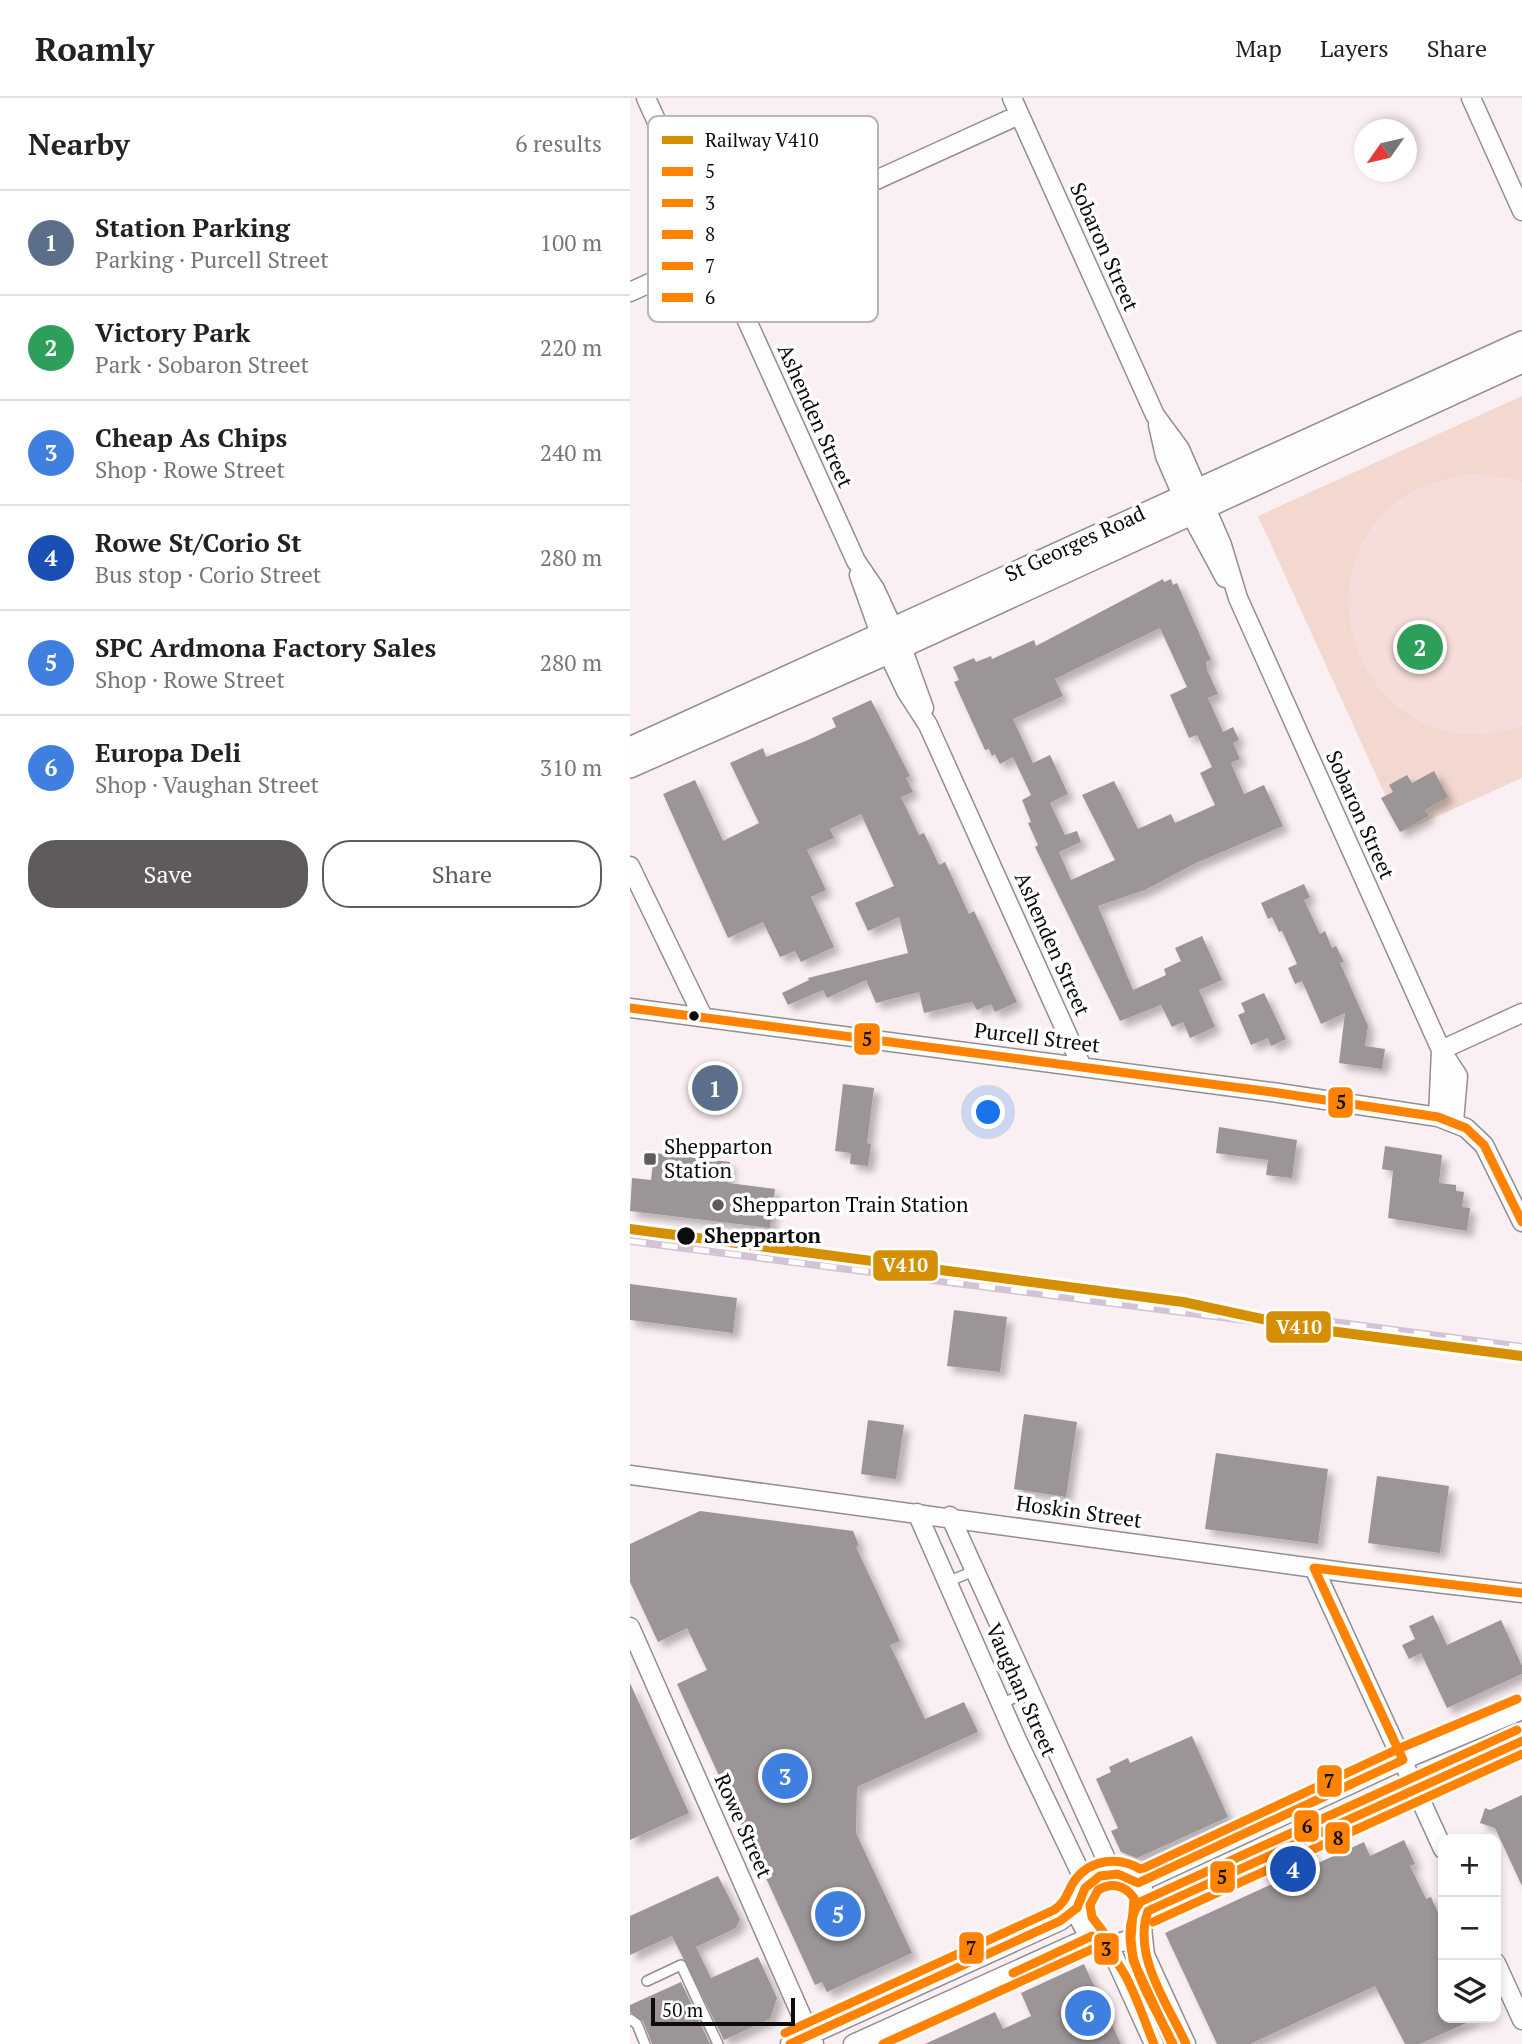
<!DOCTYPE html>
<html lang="en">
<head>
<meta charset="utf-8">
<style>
	:root { --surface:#fff; --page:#f2f2f2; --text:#222; --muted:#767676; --line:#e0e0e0; --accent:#5f5b5c }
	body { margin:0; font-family:"PT Serif",serif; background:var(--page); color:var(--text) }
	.controls { position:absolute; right:21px; bottom:21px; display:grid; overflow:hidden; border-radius:14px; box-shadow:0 4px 10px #0003 }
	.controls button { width:63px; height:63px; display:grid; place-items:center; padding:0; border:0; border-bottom:2px solid var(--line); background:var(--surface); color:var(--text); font:35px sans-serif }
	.compass { position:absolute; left:724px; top:21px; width:63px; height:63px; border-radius:50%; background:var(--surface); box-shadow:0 4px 10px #0003; rotate:236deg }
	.scale { position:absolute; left:21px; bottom:18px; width:144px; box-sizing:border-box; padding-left:7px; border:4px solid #0c0c0c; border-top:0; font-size:19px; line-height:24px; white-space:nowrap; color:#0c0c0c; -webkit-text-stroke:5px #fff; paint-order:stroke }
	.you { position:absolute; left:359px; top:1015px; width:24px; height:24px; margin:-18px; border:5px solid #fff; border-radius:50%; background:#1a73e8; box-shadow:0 0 0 10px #1a73e833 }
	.badge { display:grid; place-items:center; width:46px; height:46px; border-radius:50%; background:var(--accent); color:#fff; font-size:23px; font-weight:700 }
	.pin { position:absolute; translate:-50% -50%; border:4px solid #fff; box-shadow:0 2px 7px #0006 }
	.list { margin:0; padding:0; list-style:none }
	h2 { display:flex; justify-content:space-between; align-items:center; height:91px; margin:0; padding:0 28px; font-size:30px }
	h2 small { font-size:23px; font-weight:400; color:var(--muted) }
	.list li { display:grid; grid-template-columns:46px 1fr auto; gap:21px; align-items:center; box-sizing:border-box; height:105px; padding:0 28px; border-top:2px solid var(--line) }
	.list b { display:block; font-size:26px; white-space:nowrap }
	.list p { margin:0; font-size:23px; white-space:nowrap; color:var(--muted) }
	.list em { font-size:23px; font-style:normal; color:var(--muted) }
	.actions { display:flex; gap:14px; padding:21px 28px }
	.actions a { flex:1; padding:16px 0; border:2px solid var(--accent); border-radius:28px; text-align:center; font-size:24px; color:var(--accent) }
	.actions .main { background:var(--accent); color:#fff }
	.icon { flex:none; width:38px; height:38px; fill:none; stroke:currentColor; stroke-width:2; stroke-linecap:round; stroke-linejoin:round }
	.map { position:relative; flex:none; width:892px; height:1946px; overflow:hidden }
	header { display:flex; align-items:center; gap:42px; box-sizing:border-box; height:98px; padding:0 35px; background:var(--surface); border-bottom:2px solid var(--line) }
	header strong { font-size:33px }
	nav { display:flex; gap:38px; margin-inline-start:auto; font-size:24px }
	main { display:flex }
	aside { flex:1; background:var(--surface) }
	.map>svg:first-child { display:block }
</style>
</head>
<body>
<header>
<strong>Roamly</strong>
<nav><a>Map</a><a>Layers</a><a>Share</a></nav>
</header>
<main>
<aside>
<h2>Nearby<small>6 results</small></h2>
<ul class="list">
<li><span class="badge" style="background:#5c6f8a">1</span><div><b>Station Parking</b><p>Parking · Purcell Street</p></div><em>100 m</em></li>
<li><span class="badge" style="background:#2e9e5b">2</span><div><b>Victory Park</b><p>Park · Sobaron Street</p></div><em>220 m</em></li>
<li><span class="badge" style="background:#3f7fe0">3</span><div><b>Cheap As Chips</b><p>Shop · Rowe Street</p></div><em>240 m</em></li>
<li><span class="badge" style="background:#1a4fb4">4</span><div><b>Rowe St/Corio St</b><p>Bus stop · Corio Street</p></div><em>280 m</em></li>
<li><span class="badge" style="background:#3f7fe0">5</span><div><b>SPC Ardmona Factory Sales</b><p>Shop · Rowe Street</p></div><em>280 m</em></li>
<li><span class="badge" style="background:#3f7fe0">6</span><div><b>Europa Deli</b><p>Shop · Vaughan Street</p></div><em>310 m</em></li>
</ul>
<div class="actions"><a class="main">Save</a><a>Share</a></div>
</aside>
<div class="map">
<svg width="892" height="1946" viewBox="0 0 892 1946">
	<defs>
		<filter id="shadow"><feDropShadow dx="6" dy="6" stdDeviation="3.5" flood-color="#0004"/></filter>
	</defs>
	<rect width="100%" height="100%" fill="#faeff2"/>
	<path fill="#f2d8cf" d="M892,298V680L772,734L628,418Z"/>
	<path fill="#f6ddd9" d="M835,376L880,380L892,385V629C866,635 839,640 813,632C720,606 686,483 755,414C777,391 806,384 835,376Z"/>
	<path fill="#9c9598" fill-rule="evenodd" filter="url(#shadow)" d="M533,481L534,484L541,481L543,487L547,485L581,562L576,564L577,572L588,596L578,600L593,634L603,629L609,642L603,645L610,661L601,665L614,696L634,687L653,728L566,765L515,792L468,808L503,892L536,877L534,871L551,863L545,850L572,838L592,882L569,892L585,929L560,940L553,924L542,929L531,907L490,923L405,749L408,747L398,725L401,724L392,702L401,697L383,659L370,666L365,656L362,658L359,651L355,652L324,584L329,582L323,569L344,560L346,564L361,558L362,561L404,542L406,548ZM530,530L557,589L540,597L559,640L567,637L582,669L570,675L585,707L545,725L541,716L508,731L484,683L452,697L485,762L441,782L429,754L451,744L447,733L435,737L420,705L438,696L420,657L403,665L383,621L433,598L425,581Z
		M241,602L280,678L276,680L283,694L271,699L289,737L294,735L309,767L315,764L339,816L344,813L387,904L365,914L361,906L347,912L342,904L294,915L289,894L246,905L236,882L197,900L193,892L158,907L152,895L179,882L178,880L278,855L269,819L238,833L225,805L264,788L231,716L200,731L204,740L177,752L196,792L181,799L204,849L171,864L165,853L150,859L133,824L98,840L33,696L65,682L93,743L129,725L100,665L133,650L136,659L178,642L206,629L202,620Z
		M804,673L818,699L795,712L799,718L770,734L751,700L763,694L759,687L777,677L782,685Z
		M674,786L680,799L674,802L690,836L695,833L702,850L706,848L714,864L710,865L738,928L735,948L755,951L752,971L709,965L715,915L691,926L672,883L665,886L658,870L667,866L652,833L649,834L642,819L638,821L631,805Z
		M634,895L656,941L641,948L638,940L621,947L608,917L615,914L611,905Z
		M213,986L244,990L237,1045L241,1046L238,1068L220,1066L221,1055L205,1053Z
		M589,1029L667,1042L662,1080L636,1077L638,1062L586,1055Z
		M755,1048L812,1057L809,1085L826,1087V1093L834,1094L832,1109L840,1110L837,1133L758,1120L763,1073L752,1071Z
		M24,1055L100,1064L98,1085L145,1091L140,1130L0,1113L2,1080L21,1082Z
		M0,1186L107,1200L103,1235L0,1222Z
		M324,1212L377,1219L370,1274L317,1268Z
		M394,1316L447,1324L436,1399L384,1391Z
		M238,1322L274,1327L266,1381L231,1376Z
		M586,1355L698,1371L688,1446L575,1431Z
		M747,1378L819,1388L810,1455L738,1445Z
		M70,1413L223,1433L229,1448L226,1449L270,1543L260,1547L295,1621L334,1604L348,1634L227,1689L226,1735L282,1855L197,1894L192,1884L185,1887L47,1586L77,1572L57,1530L28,1544L0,1484V1446Z
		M803,1517L817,1547L871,1522L892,1568V1576L817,1610L791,1555L779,1561L772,1547L785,1541L779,1528Z
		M0,1585L59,1715L0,1742Z
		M562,1638L598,1719L507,1760L491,1754L481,1733L488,1730L466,1681L481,1674L479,1669L498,1660L500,1665Z
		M892,1697V1788L865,1730L850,1725L855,1710L860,1712Z
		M774,1742L785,1766L780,1768L796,1801L801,1799L813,1826V1920H847L790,1946H775L745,1888L620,1946H587L535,1835L734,1744L740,1758Z
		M88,1778L110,1821L106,1830L66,1849L81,1880L128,1859L147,1900L140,1921L94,1942L42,1838L0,1857V1818Z
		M454,1866L491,1946H295L365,1914L373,1931L401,1918L391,1895Z
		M51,1884L80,1946H22L13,1923L0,1914V1907Z"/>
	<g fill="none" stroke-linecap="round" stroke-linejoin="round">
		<defs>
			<path id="service" d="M317,1484L344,1473
				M371,1606L399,1593
				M17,1883L51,1867L88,1946
				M0,1921L7,1926L15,1946"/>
			<path id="minor" d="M16,0L226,463L245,491L263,530
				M382,0L525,317L550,351L567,390
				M841,0L892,113
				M0,194L389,17
				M528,327L535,358L552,397
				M576,410L592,447L608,500L811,952L828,978L824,1023
				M561,417L595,480
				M229,477L250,536
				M272,549L294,610
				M258,555L276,593L298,627L452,969
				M0,768L73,919
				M0,910L642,994L808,1019L836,1030L854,1047L892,1124
				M811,952L892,915
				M808,1019L811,952
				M0,1377L721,1475L892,1495
				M287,1415L387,1642L456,1786
				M320,1418L477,1763L485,1774
				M684,1470L813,1751
				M0,1529L184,1946
				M448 1810a35 35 0 1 1 70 0a35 35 0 1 1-70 0Z
				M508,1785L773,1662L892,1612
				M518,1813L892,1643
				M512,1830L515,1857L556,1946
				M473,1844L484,1858L524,1946
				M866,1865L892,1922
				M160,1946L430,1823L447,1810
				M223,1946L462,1838"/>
			<path id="tertiary" d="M0,650L892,244
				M0,669L272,549L892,264"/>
		</defs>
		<use href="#service" stroke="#938e90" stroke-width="12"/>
		<use href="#minor" stroke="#938e90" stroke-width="21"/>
		<use href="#tertiary" stroke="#938e90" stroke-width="24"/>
		<use href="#service" stroke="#fefdfd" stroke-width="9"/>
		<use href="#minor" stroke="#fefdfd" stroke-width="18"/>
		<use href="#tertiary" stroke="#fefdfd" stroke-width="21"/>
		<defs>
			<path id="rail" d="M0,1143L669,1229
				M657,1218L892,1249"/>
		</defs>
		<use href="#rail" stroke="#d4c2d7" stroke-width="8"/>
		<use href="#rail" stroke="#fff" stroke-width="5" stroke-dasharray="16" stroke-linecap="butt"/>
		<defs>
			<path id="bus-1" d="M0,910L642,994L808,1019L836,1030L854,1047L892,1124
				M556,1946C538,1906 502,1858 518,1813L892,1643"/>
			<path id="bus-2" d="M684,1470L892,1495
				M383,1875L462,1838C497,1863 508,1908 524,1946
				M160,1946L430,1823L447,1810L455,1790L470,1778L488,1776L508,1785L773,1662L684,1470"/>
			<path id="bus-3" d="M523,1824L892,1656
				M253,1946L469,1848L474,1835L462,1819L460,1807L468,1792C482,1784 495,1787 504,1800L501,1841L503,1862L542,1946"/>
			<path id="bus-4" d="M155,1935L424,1812C438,1802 436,1795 445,1782C461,1761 489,1758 510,1771L514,1770L768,1651L887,1601"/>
			<path id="bus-5" d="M543,1946C525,1907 480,1845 510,1804L887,1632"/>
		</defs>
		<use href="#bus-1" stroke="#fff" stroke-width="14"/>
		<use href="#bus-2" stroke="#fff" stroke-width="14"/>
		<use href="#bus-3" stroke="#fff" stroke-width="14"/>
		<use href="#bus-4" stroke="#fff" stroke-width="14"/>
		<use href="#bus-5" stroke="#fff" stroke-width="14"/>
		<use href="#bus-1" stroke="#ff8200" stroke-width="9"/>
		<use href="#bus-2" stroke="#ff8200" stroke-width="9"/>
		<use href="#bus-3" stroke="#ff8200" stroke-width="9"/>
		<use href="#bus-4" stroke="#ff8200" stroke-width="9"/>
		<use href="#bus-5" stroke="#ff8200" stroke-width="9"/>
		<defs>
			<path id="rail-1" d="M0,1131L553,1204L669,1229L892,1258"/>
		</defs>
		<use href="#rail-1" stroke="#fff" stroke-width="16"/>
		<use href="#rail-1" stroke="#d48f02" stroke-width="10"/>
	</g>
	<g fill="#0c0c0c" stroke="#fff" stroke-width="2.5">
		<circle cx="64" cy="918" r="6"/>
		<circle cx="56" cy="1138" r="10"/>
	</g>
	<g fill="#5f5b5c" stroke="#fff" stroke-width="2.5">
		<rect x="13" y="1054" width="14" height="14" rx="3.5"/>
		<circle cx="88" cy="1107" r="7"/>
	</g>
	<g text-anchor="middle" stroke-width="7" stroke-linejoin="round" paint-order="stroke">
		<g font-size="21" fill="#0c0c0c" stroke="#fff">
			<text transform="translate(474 149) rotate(66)" y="7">Sobaron Street</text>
			<text transform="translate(185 318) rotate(66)" y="7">Ashenden Street</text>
			<text transform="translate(445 446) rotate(-25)" y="7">St Georges Road</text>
			<text transform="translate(730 717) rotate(66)" y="7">Sobaron Street</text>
			<text transform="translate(422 846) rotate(66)" y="7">Ashenden Street</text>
			<text transform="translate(407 940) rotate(7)" y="7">Purcell Street</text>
			<text transform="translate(449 1414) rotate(8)" y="7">Hoskin Street</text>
			<text transform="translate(391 1592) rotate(66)" y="7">Vaughan Street</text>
			<text transform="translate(113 1728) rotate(66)" y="7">Rowe Street</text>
		</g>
		<g font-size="21" fill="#0c0c0c" stroke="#fff" text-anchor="start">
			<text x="34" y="1056">Shepparton<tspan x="34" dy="24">Station</tspan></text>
			<text x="102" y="1114">Shepparton Train Station</text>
		</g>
		<g font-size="21" font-weight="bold" fill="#0c0c0c" stroke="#fff" text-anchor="start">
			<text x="74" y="1145">Shepparton</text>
		</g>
	</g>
	<rect x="18" y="18" width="230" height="206" rx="10" fill="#fff" stroke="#b6b6b6" stroke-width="2"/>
	<rect x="32" y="38" width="31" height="8" fill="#d48f02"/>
	<rect x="32" y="69" width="31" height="9" fill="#ff8200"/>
	<rect x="32" y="101" width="31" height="8" fill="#ff8200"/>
	<rect x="32" y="132" width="31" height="9" fill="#ff8200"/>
	<rect x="32" y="164" width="31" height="8" fill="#ff8200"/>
	<rect x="32" y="195" width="31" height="9" fill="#ff8200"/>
	<g font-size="19" fill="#0c0c0c">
		<text x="75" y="49">Railway V410</text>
		<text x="75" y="80">5</text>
		<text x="75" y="112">3</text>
		<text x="75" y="143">8</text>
		<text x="75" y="175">7</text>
		<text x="75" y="206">6</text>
	</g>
	<g stroke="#fff" stroke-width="2.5">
		<rect x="223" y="924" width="28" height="34" rx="7" fill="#ff8200"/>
		<rect x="697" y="988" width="27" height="33" rx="7" fill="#ff8200"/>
		<rect x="242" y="1151" width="67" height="33" rx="7" fill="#d48f02"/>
		<rect x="635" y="1212" width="67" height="34" rx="7" fill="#d48f02"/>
		<rect x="686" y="1666" width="27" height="34" rx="7" fill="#ff8200"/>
		<rect x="663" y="1711" width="27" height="34" rx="7" fill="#ff8200"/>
		<rect x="694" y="1723" width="27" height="34" rx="7" fill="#ff8200"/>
		<rect x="579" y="1762" width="27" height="34" rx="7" fill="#ff8200"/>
		<rect x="328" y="1833" width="27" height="34" rx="7" fill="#ff8200"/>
		<rect x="463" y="1834" width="27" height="34" rx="7" fill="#ff8200"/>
	</g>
	<g font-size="19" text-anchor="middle" font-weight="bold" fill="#fff">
		<text x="275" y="1174">V410</text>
		<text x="669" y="1236">V410</text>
	</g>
	<g font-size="19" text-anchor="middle" font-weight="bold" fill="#111">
		<text x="237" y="948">5</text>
		<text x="711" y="1011">5</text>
		<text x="699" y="1690">7</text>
		<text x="677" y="1735">6</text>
		<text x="708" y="1747">8</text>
		<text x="592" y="1786">5</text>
		<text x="341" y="1857">7</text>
		<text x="476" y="1858">3</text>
	</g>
</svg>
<div class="controls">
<button>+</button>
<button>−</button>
<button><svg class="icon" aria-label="layers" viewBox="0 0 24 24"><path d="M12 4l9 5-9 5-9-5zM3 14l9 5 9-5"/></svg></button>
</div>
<svg class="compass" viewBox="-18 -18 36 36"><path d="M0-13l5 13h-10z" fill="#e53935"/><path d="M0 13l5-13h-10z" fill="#767676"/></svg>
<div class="scale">50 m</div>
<div class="you"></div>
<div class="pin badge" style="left:85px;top:990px;background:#5c6f8a">1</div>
<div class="pin badge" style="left:790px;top:549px;background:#2e9e5b">2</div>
<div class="pin badge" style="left:155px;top:1678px;background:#3f7fe0">3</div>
<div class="pin badge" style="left:663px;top:1771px;background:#1a4fb4">4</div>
<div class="pin badge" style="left:208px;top:1816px;background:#3f7fe0">5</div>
<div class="pin badge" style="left:458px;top:1915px;background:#3f7fe0">6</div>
</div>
</main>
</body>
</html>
